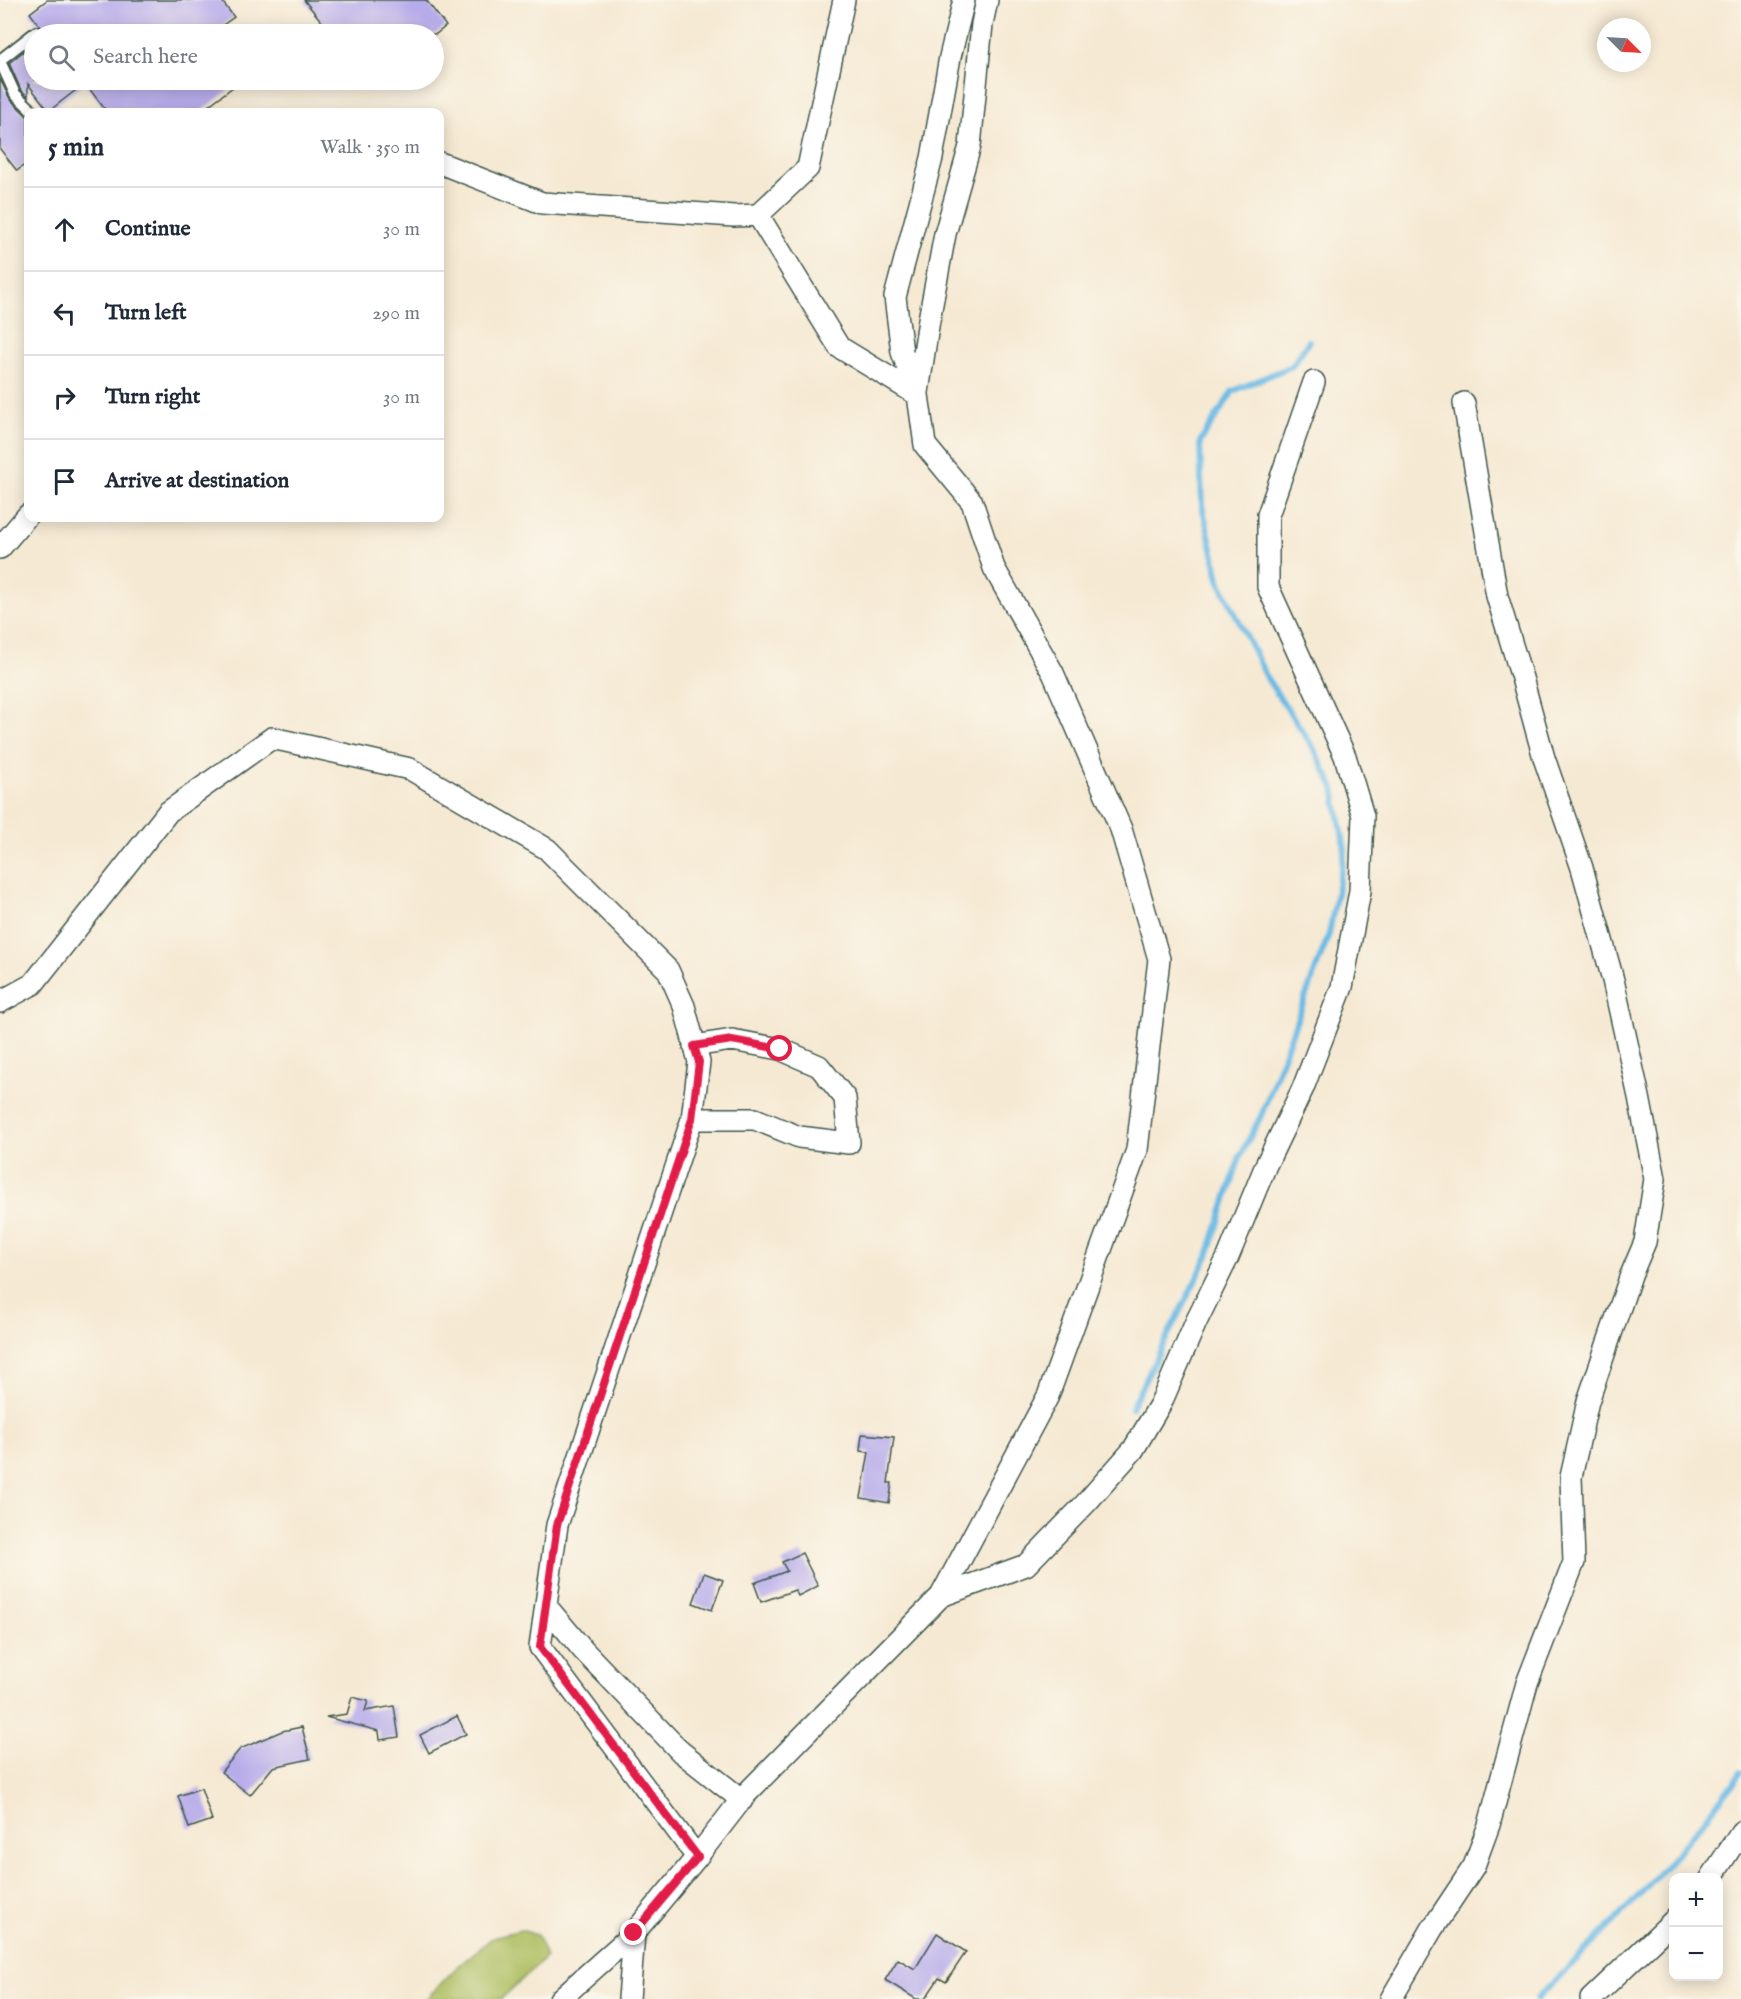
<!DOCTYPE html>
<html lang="en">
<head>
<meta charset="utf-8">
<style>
	:root { --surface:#fff; --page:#f6f6f7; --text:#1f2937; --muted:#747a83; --line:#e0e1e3 }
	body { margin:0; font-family:"IM FELL English",serif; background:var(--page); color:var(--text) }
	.controls { position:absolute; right:18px; bottom:18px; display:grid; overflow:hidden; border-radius:12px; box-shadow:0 3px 15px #0003 }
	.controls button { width:54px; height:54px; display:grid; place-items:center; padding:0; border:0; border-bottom:2px solid var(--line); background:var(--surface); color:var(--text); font:30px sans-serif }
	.compass { position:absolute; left:1597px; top:18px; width:54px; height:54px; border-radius:50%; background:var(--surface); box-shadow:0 3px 15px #0003; rotate:114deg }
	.stop { position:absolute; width:18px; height:18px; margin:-14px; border:4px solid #e11d48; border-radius:50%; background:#fff }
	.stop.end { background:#e11d48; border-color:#fff; box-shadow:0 2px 6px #0008 }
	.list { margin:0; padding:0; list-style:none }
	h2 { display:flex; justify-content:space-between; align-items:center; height:78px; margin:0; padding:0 24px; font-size:26px }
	h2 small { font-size:20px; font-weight:400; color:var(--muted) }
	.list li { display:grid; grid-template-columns:39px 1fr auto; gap:18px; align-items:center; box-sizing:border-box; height:84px; padding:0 24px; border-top:2px solid var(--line) }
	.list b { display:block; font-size:22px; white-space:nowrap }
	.list em { font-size:20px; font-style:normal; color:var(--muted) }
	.icon { flex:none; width:33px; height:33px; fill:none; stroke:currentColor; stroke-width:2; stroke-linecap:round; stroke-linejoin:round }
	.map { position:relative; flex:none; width:1741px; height:1999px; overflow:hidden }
	.search { position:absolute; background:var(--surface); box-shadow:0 3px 15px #0003; left:24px; top:24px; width:420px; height:66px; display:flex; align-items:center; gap:15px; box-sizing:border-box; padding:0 21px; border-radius:33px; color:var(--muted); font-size:22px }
	.panel { position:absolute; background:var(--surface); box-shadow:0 3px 15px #0003; left:24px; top:108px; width:420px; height:414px; border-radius:12px }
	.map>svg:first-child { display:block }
</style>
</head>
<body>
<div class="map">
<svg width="1741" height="1999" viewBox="0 0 1741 1999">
	<rect width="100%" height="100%" fill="#fbf7ec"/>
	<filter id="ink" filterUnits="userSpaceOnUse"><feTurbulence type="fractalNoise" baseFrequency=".0167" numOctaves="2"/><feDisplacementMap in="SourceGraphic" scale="12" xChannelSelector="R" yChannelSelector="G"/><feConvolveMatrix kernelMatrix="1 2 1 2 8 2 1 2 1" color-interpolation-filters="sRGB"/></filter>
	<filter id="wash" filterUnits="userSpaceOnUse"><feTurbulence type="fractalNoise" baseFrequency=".008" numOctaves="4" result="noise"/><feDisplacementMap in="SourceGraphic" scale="24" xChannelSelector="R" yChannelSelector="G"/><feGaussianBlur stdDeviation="1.35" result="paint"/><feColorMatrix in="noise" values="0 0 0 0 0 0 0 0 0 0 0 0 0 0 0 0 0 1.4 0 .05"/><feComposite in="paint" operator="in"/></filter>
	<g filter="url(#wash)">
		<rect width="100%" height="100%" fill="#f5e9d3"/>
		<path fill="#adbe61" stroke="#667e4a" stroke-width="1.5" d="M521,1930L537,1935L546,1957L501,1999H426L454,1970L493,1937Z"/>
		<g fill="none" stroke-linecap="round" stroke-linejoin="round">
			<path stroke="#6bbae5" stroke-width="6" d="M1131,1408L1208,1256L1240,1156L1261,1116L1329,934L1345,850L1334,788L1313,747L1268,680L1220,583L1202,505L1200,442L1233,391L1292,366L1309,341
				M1537,1999C1609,1928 1682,1855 1741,1772"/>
		</g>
		<g id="blocks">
			<path fill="#b7acea" d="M47,0H221L234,17L210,34H46L30,13Z
				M304,0H426L446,26L436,34H332Z
				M34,43V80H242L200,112H107L85,83L49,111L28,84V96L21,90L9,63Z
				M0,79L10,99L28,117V162L17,171L0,149Z
				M862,1434L894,1437L888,1483H892L889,1503L861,1498L869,1452L860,1451Z
				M802,1553L818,1586L798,1596L795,1590L761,1602L754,1583L787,1571L782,1562Z
				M704,1573L723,1580L712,1610L693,1603Z
				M352,1697L368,1701L365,1711L394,1706L399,1737L380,1740L379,1731L326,1717L347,1714Z
				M457,1716L466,1734L429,1753L420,1735Z
				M302,1727L310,1759L273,1767L250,1795L221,1772L240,1749L282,1731Z
				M201,1788L212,1820L189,1828L178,1796Z
				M937,1933L966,1952L946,1982L939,1978L925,1999H916L885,1980L898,1959L915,1969Z"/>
		</g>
	</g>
	<g filter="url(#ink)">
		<use href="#blocks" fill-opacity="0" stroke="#3f574c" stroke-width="1.5"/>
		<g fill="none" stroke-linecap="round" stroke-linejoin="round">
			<defs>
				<path id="lane" d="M0,60L36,32
					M0,61L15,94L34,112"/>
				<path id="street" d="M844,0L808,168L758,215L839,347L918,395
					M440,163L542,203L734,216L758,215
					M918,392L929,320L945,234L970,146L982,24L987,0
					M0,548L28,515
					M0,1002L33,984L168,812L272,738L410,769L547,849L668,970L684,1006L699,1062L692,1119L557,1525L540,1647L697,1857
					M692,1119H755L799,1137L849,1143L845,1098L819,1066L780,1049L732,1040L694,1046
					M941,1596L1026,1565L1086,1503L1133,1450L1161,1403L1196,1322L1228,1257L1266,1165L1303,1088L1342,987L1360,891L1363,816L1345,756L1268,587V515L1314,382
					M546,1606L583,1650L681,1752L742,1800
					M1711,1878L1741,1832
					M560,1999L634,1933L697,1857L745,1795L941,1596L1048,1396L1137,1150L1159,959L1121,829L1053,673L994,568L972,502L925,445L918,395L902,352L895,297L932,158L950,57L964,0
					M629,1999L634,1933
					M1391,1999L1432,1929L1474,1866L1489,1825L1527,1683L1574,1562L1571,1477L1588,1401L1631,1275L1645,1242L1655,1179L1639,1097L1613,980L1582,868L1544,758L1522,678L1497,596L1464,403
					M1591,1999L1674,1920"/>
			</defs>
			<use href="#lane" stroke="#3f574c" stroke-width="14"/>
			<use href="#street" stroke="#3f574c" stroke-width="24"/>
			<use href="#lane" stroke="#fff" stroke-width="10"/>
			<use href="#street" stroke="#fff" stroke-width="21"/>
		</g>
	</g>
	<g fill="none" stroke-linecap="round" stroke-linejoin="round" filter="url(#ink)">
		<path stroke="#e11d48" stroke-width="8" d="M634,1933L698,1857L540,1647L557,1525L692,1119L699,1062L694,1046L732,1040L780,1049"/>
	</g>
</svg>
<div class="controls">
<button>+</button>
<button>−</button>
</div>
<svg class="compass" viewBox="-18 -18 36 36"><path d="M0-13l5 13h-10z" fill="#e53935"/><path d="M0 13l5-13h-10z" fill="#747a83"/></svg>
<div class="stop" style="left:780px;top:1049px"></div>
<div class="stop end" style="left:634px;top:1933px"></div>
<div class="search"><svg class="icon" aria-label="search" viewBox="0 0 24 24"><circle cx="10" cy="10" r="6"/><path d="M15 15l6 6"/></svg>Search here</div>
<section class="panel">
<h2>5 min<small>Walk · 350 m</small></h2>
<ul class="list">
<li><svg class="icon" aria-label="ahead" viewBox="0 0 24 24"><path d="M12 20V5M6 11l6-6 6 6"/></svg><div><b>Continue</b></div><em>30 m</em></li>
<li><svg class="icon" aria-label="left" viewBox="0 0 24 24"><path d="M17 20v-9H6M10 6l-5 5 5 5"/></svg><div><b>Turn left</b></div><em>290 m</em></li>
<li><svg class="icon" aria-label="right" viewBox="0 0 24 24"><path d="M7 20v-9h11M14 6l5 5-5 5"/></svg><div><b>Turn right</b></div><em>30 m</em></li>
<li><svg class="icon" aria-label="arrive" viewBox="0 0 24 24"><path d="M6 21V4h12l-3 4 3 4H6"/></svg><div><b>Arrive at destination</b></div></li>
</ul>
</section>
</div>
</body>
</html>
